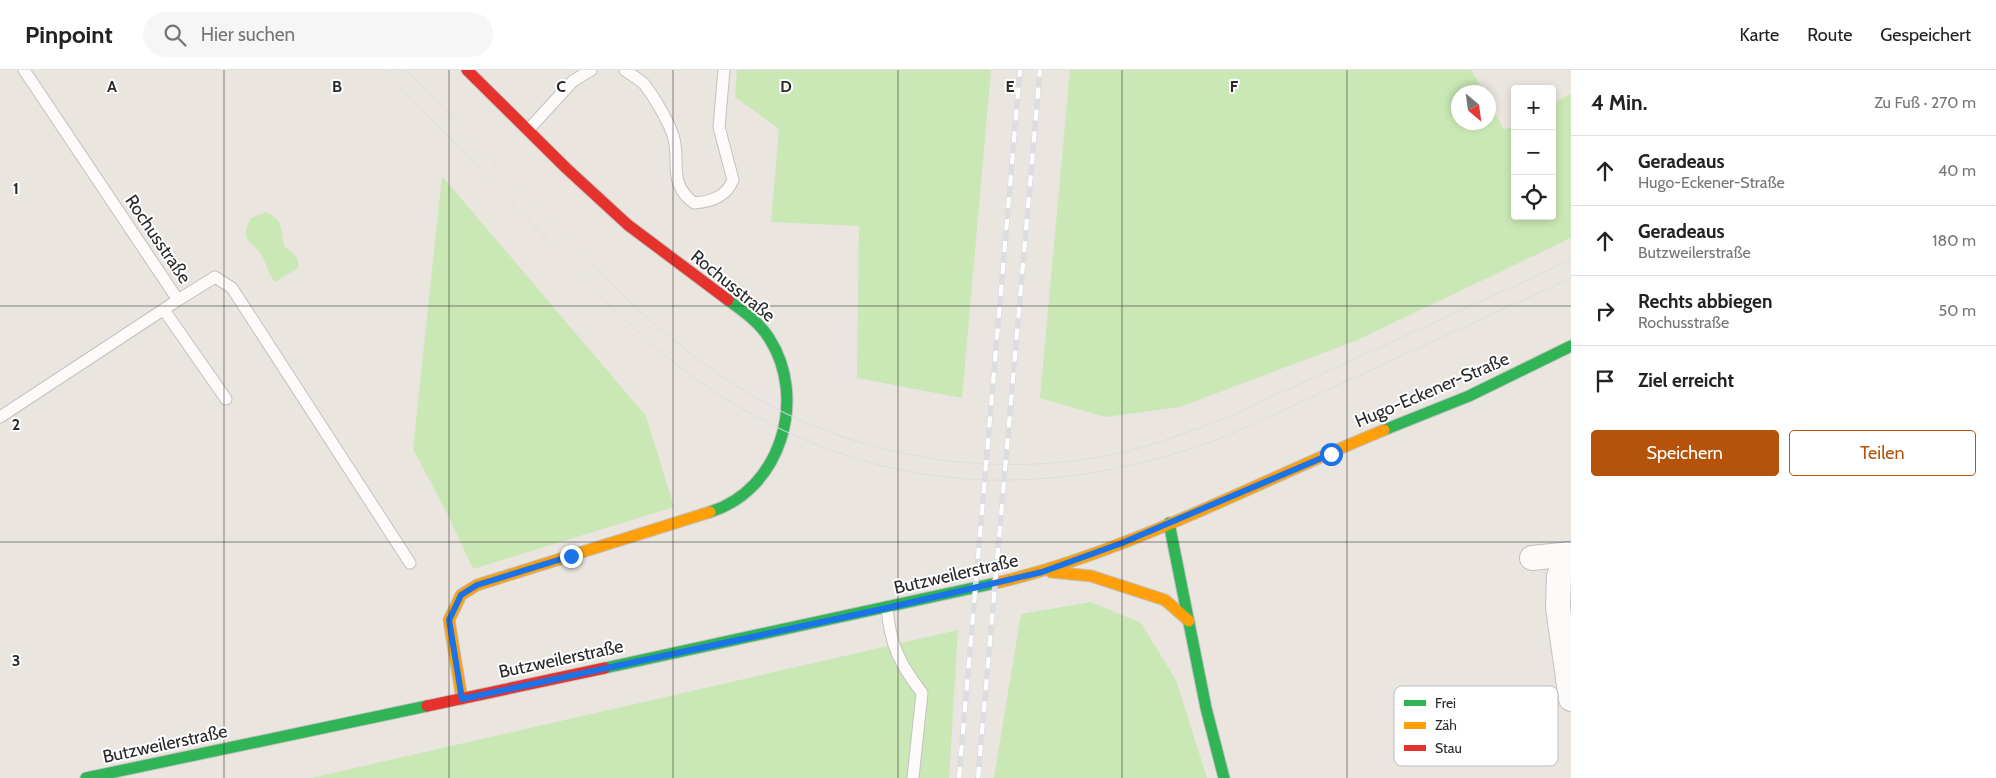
<!DOCTYPE html>
<html lang="de">
<head>
<meta charset="utf-8">
<style>
	:root { --surface:#fff; --page:#f6f6f6; --text:#222; --muted:#767676; --line:#e0e0e0; --accent:#b45309 }
	body { margin:0; font-family:Cabin,sans-serif; background:var(--page); color:var(--text) }
	.controls { position:absolute; right:15px; top:15px; display:grid; overflow:hidden; border-radius:5px; box-shadow:0 2px 8px #0003 }
	.controls button { width:45px; height:45px; display:grid; place-items:center; padding:0; border:0; border-bottom:1px solid var(--line); background:var(--surface); color:var(--text); font:25px sans-serif }
	.compass { position:absolute; left:1451px; top:15px; width:45px; height:45px; border-radius:50%; background:var(--surface); box-shadow:0 2px 8px #0003; rotate:151deg }
	.stop { position:absolute; width:15px; height:15px; margin:-11px; border:4px solid #1a73e8; border-radius:50%; background:#fff }
	.stop.end { background:#1a73e8; border-color:#fff; box-shadow:0 1px 5px #0008 }
	.list { margin:0; padding:0; list-style:none }
	h2 { display:flex; justify-content:space-between; align-items:center; height:65px; margin:0; padding:0 20px; font-size:21px }
	h2 small { font-size:16px; font-weight:400; color:var(--muted) }
	.list li { display:grid; grid-template-columns:32px 1fr auto; gap:15px; align-items:center; box-sizing:border-box; height:70px; padding:0 20px; border-top:1px solid var(--line) }
	.list b { display:block; font-size:19px; white-space:nowrap }
	.list p { margin:0; font-size:16px; white-space:nowrap; color:var(--muted) }
	.list em { font-size:16px; font-style:normal; color:var(--muted) }
	.actions { display:flex; gap:10px; padding:15px 20px }
	.actions a { flex:1; padding:11px 0; border:1px solid var(--accent); border-radius:5px; text-align:center; font-size:18px; color:var(--accent) }
	.actions .main { background:var(--accent); color:#fff }
	.icon { flex:none; width:28px; height:28px; fill:none; stroke:currentColor; stroke-width:2; stroke-linecap:round; stroke-linejoin:round }
	.map { position:relative; flex:none; width:1571px; height:708px; overflow:hidden }
	header { display:flex; align-items:center; gap:30px; box-sizing:border-box; height:70px; padding:0 25px; background:var(--surface); border-bottom:1px solid var(--line) }
	header strong { font-size:24px }
	nav { display:flex; gap:28px; margin-inline-start:auto; font-size:18px }
	.search { width:350px; height:45px; background:var(--page); display:flex; align-items:center; gap:12px; box-sizing:border-box; padding:0 18px; border-radius:28px; color:var(--muted); font-size:19px }
	main { display:flex }
	aside { flex:1; background:var(--surface) }
	.map>svg:first-child { display:block }
</style>
</head>
<body>
<header>
<strong>Pinpoint</strong>
<div class="search"><svg class="icon" aria-label="search" viewBox="0 0 24 24"><circle cx="10" cy="10" r="6"/><path d="M15 15l6 6"/></svg>Hier suchen</div>
<nav><a>Karte</a><a>Route</a><a>Gespeichert</a></nav>
</header>
<main>
<div class="map">
<svg width="1571" height="708" viewBox="0 0 1571 708">
	<rect width="100%" height="100%" fill="#eae5df"/>
	<path fill="#cae8b5" d="M737,0H991L962,328L857,308L859,156L771,152L779,59L735,27Z
		M1070,0H1471L1484,22H1458V52H1488L1489,32L1504,60L1515,55V146H1552V34L1571,24V168L1355,271L1180,337L1105,347L1040,328Z
		M442,106L646,346L674,437L473,499L448,445L413,379Z
		M266,142C286,152 279,160 285,177C293,183 300,187 298,198L275,212C268,204 267,195 262,186C251,169 239,172 251,148Z
		M1091,532L1141,553L1176,610L1207,708H994L1021,544Z
		M958,560L949,708H311Z"/>
	<g fill="none" stroke-linecap="round" stroke-linejoin="round">
		<defs>
			<path id="lane" d="M625,0C631,5 639,9 644,14C653,25 671,55 674,69C680,95 668,113 694,133C711,132 726,127 733,110L719,57L724,0
				M528,60L573,11L591,0
				M178,230L215,207L232,218L410,493
				M164,240L226,329
				M0,347L178,230L24,0
				M887,538C890,575 900,594 922,623L913,708"/>
			<path id="street" d="M1568,484L1559,506L1558,538L1571,629
				M1532,488L1571,484"/>
			<path id="fast" d="M1384,360L1469,326L1571,276
				M710,442C781,420 808,328 769,268C759,252 743,241 728,230
				M1169,453L1206,638L1224,708
				M605,598L996,513
				M86,708L427,636"/>
			<path id="slow" d="M1051,502L1091,506L1165,530L1189,551
				M996,513C1129,482 1257,412 1384,360
				M462,629L449,550L461,525L477,515L710,442"/>
			<path id="jam" d="M467,0L566,98L628,155L728,230
				M427,636L605,598"/>
		</defs>
		<use href="#lane" stroke="#c3c1c1" stroke-width="13"/>
		<use href="#street" stroke="#c3c1c1" stroke-width="26"/>
		<use href="#fast" stroke="#c3c1c1" stroke-width="13"/>
		<use href="#slow" stroke="#c3c1c1" stroke-width="13"/>
		<use href="#jam" stroke="#c3c1c1" stroke-width="13"/>
		<use href="#lane" stroke="#fcfbfa" stroke-width="11"/>
		<use href="#street" stroke="#fcfbfa" stroke-width="24"/>
		<use href="#fast" stroke="#30b455" stroke-width="11"/>
		<use href="#slow" stroke="#ff9f0a" stroke-width="11"/>
		<use href="#jam" stroke="#e5322d" stroke-width="11"/>
		<path stroke="#dddddf" stroke-width="1" d="M384,0C441,59 498,118 554,177C597,221 639,268 689,304C856,425 1037,438 1227,366L1571,208
			M406,0L627,229C676,275 728,316 789,345C892,394 1017,408 1128,381C1160,373 1190,361 1221,350L1571,190"/>
		<defs>
			<path id="rail" d="M959,708L1020,0
				M978,708L1040,0"/>
		</defs>
		<use href="#rail" stroke="#dddddf" stroke-width="5.5"/>
		<use href="#rail" stroke="#fff" stroke-width="4" stroke-dasharray="11" stroke-linecap="butt"/>
	</g>
	<g fill="none" stroke-linecap="round" stroke-linejoin="round">
		<path stroke="#1a73e8" stroke-width="6" d="M571,486L477,515L461,525L449,550L462,629L887,538L1042,502L1122,473L1331,384"/>
	</g>
	<path fill="none" stroke="#2a2a2a" stroke-width="1" stroke-opacity="0.55" d="M224,0V708M449,0V708M673,0V708M898,0V708M1122,0V708M1347,0V708M0,236H1571M0,472H1571"/>
	<g text-anchor="middle" stroke-width="4" stroke-linejoin="round" paint-order="stroke">
		<g font-size="18" fill="#2a2a2a" stroke="#fff">
			<text transform="translate(158 169) rotate(56)" y="6">Rochusstraße</text>
			<text transform="translate(733 216) rotate(39)" y="6">Rochusstraße</text>
			<text transform="translate(1432 320) rotate(-23)" y="6">Hugo-Eckener-Straße</text>
			<text transform="translate(956 504) rotate(-13)" y="6">Butzweilerstraße</text>
			<text transform="translate(561 589) rotate(-12)" y="6">Butzweilerstraße</text>
			<text transform="translate(165 674) rotate(-12)" y="6">Butzweilerstraße</text>
		</g>
	</g>
	<rect x="1394" y="616" width="164" height="80" rx="8" fill="#fff" stroke="#bfbfbf" stroke-width="1"/>
	<rect x="1404" y="630" width="22" height="6" fill="#30b455"/>
	<rect x="1404" y="652" width="22" height="7" fill="#ff9f0a"/>
	<rect x="1404" y="675" width="22" height="6" fill="#e5322d"/>
	<g font-size="14" fill="#2a2a2a">
		<text x="1435" y="638">Frei</text>
		<text x="1435" y="660">Zäh</text>
		<text x="1435" y="683">Stau</text>
	</g>
	<g font-size="16" text-anchor="middle" font-weight="bold" fill="#2a2a2a" stroke="#fff" stroke-width="4" stroke-linejoin="round" paint-order="stroke">
		<text x="112" y="22">A</text>
		<text x="337" y="22">B</text>
		<text x="561" y="22">C</text>
		<text x="786" y="22">D</text>
		<text x="1010" y="22">E</text>
		<text x="1234" y="22">F</text>
		<text x="16" y="124">1</text>
		<text x="16" y="360">2</text>
		<text x="16" y="596">3</text>
	</g>
</svg>
<div class="controls">
<button>+</button>
<button>−</button>
<button><svg class="icon" aria-label="locate" viewBox="0 0 24 24"><circle cx="12" cy="12" r="6"/><path d="M12 2v4M12 18v4M2 12h4M18 12h4"/></svg></button>
</div>
<svg class="compass" viewBox="-18 -18 36 36"><path d="M0-13l5 13h-10z" fill="#e53935"/><path d="M0 13l5-13h-10z" fill="#767676"/></svg>
<div class="stop" style="left:1331px;top:384px"></div>
<div class="stop end" style="left:571px;top:486px"></div>
</div>
<aside>
<h2>4 Min.<small>Zu Fuß · 270 m</small></h2>
<ul class="list">
<li><svg class="icon" aria-label="ahead" viewBox="0 0 24 24"><path d="M12 20V5M6 11l6-6 6 6"/></svg><div><b>Geradeaus</b><p>Hugo-Eckener-Straße</p></div><em>40 m</em></li>
<li><svg class="icon" aria-label="ahead" viewBox="0 0 24 24"><path d="M12 20V5M6 11l6-6 6 6"/></svg><div><b>Geradeaus</b><p>Butzweilerstraße</p></div><em>180 m</em></li>
<li><svg class="icon" aria-label="right" viewBox="0 0 24 24"><path d="M7 20v-9h11M14 6l5 5-5 5"/></svg><div><b>Rechts abbiegen</b><p>Rochusstraße</p></div><em>50 m</em></li>
<li><svg class="icon" aria-label="arrive" viewBox="0 0 24 24"><path d="M6 21V4h12l-3 4 3 4H6"/></svg><div><b>Ziel erreicht</b></div></li>
</ul>
<div class="actions"><a class="main">Speichern</a><a>Teilen</a></div>
</aside>
</main>
</body>
</html>
